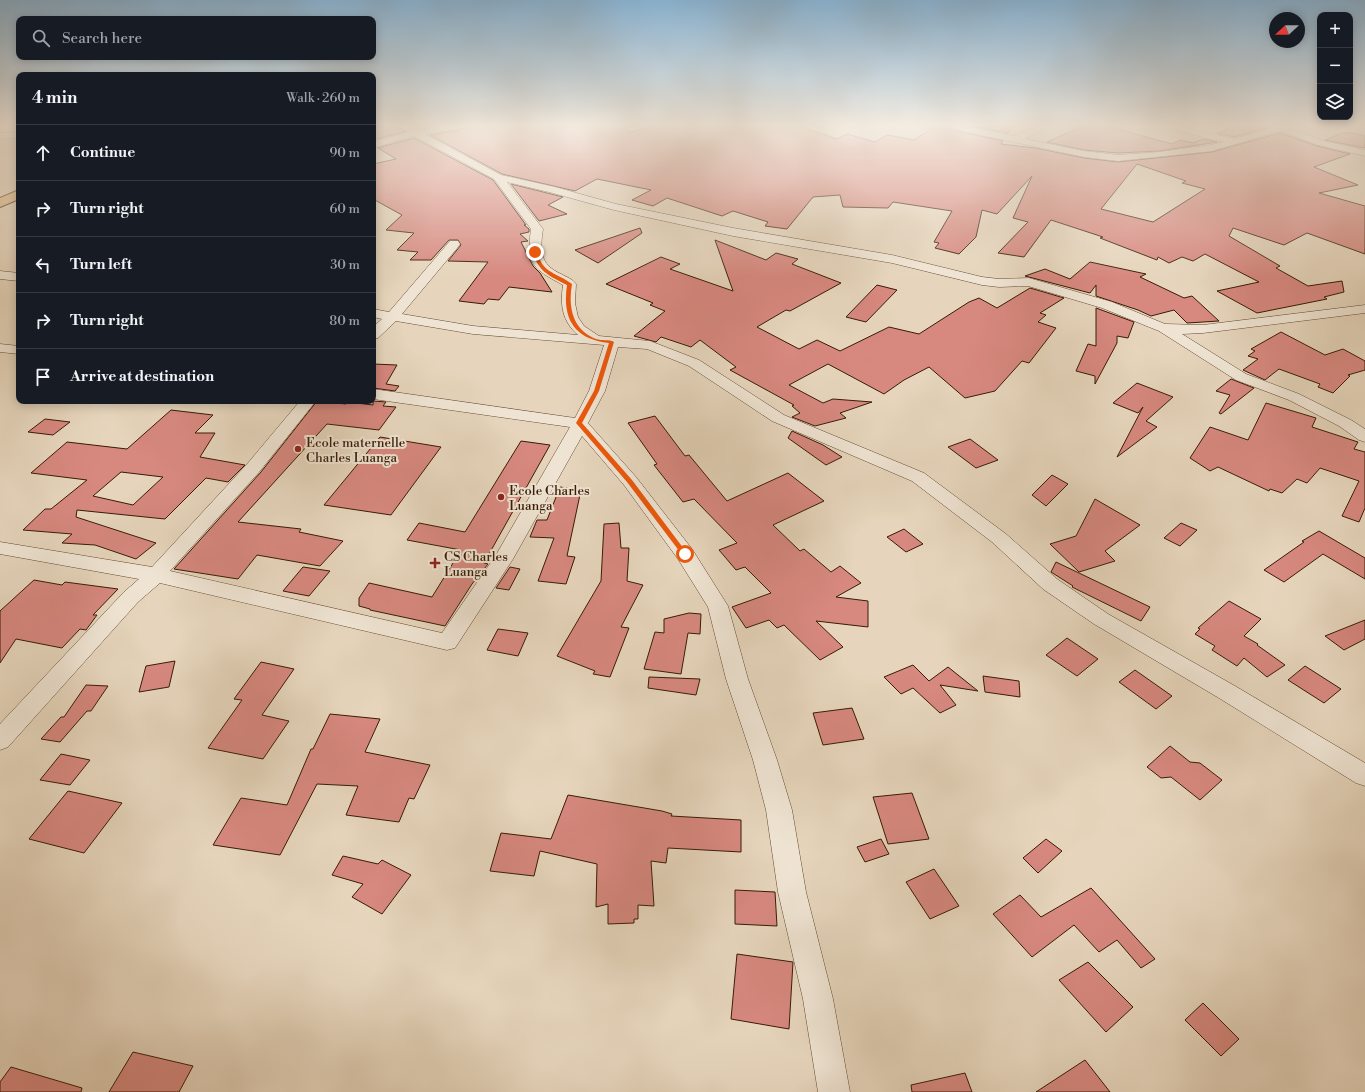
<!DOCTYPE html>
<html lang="en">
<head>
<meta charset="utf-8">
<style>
	:root { --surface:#171b24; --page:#20242c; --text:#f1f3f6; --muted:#9ea1a6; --line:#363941 }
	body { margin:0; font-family:"Libre Bodoni",serif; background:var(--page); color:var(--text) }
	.controls { position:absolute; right:12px; top:12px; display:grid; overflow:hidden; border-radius:8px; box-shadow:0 2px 10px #0003 }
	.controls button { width:36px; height:36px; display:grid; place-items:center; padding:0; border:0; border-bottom:1px solid var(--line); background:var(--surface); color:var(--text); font:20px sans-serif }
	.compass { position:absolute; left:1269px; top:12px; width:36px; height:36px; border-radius:50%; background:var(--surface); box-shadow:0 2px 10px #0003; rotate:248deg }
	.stop { position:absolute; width:12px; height:12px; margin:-9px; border:3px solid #ea580c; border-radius:50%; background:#fff }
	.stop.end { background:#ea580c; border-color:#fff; box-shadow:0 1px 4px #0008 }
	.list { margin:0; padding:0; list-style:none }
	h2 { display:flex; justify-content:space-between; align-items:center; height:52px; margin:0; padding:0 16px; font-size:17px }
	h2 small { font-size:13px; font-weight:400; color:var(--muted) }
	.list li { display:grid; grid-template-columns:26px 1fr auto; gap:12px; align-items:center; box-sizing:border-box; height:56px; padding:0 16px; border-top:1px solid var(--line) }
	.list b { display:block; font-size:15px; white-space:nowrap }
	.list em { font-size:13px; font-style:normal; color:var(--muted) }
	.icon { flex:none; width:22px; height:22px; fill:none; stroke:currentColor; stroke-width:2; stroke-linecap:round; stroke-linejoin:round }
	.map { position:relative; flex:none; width:1365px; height:1092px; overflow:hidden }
	.search { position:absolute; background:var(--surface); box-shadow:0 2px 10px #0003; left:16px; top:16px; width:360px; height:44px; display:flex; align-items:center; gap:10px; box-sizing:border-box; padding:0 14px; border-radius:8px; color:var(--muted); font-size:15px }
	.panel { position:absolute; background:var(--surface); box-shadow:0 2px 10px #0003; left:16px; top:72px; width:360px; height:332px; border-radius:8px }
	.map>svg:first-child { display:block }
</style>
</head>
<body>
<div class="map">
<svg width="1365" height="1092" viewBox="0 0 1365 1092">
	<rect width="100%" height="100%" fill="#e6d5bc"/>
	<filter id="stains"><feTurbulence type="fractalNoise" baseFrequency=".005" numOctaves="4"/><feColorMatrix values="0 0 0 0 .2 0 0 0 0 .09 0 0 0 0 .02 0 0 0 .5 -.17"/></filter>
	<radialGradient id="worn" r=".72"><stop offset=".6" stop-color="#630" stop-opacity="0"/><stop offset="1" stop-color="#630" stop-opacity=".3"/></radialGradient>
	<path fill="#d7887f" stroke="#381b04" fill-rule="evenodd" d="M385,126H397L406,131L373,140V128Z
		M470,126H627L628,133L652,126H800L837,139L847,134L875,142L887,135L914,140L936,126H947L953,130L1003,141L1001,144L1035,148L1084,158L1118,162L1212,152L1280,133L1317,146L1350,154L1314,167L1358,185L1319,193L1365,206V254L1307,233L1284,245L1233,228L1229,236L1280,266L1276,268L1308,286L1342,281L1344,292L1324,297L1327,299L1257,313L1217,291L1259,282L1205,254L1193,261L1182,257L1169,263L1158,257L1157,260L1100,238L1103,237L1051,220L1024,257L998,253L1028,222L1013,218L1032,176L997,214L982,210L976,237L959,254L935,248L939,243L934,242L952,211L893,202L888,208L843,207L840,195L813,197L787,229L765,226L768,222L733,211L722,216L667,198L653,206L632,200L651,190L597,179L575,191L502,174L430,135L459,130ZM1137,164L1186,181L1182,183L1205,189L1153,222L1101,209Z
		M970,126H1013L1008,133Z
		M1083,126H1106L1172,144L1180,140L1193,143L1203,139L1217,142L1159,151L1118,153L1084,150L1047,142Z
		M1236,126H1259L1267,128L1234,137L1217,133Z
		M1342,133H1354L1365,136V148L1325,140Z
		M414,138L493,180L526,225H524L529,229V232L520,234L528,241L521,242L533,266L540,273L552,292L509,287L499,300L488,299L484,304L459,301L488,262L448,261L461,245L458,240H449L431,260H410L418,252L397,250L414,233L386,230L402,215L373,199V164L396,159L378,148Z
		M511,184L563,197L548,205L567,214L539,221Z
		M640,228L642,233L598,263L575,250Z
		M715,240L766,260L776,253L798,259L792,264L841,283L790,311L786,310L757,327L799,349L817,340L840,351L889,327L919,334L969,302L979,298L997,308L1030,288L1064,298L1040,313L1046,315L1038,322L1056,328L1029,363L1022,361L995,391L965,398L929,367L904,380L884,394L828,364L789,385L823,403L833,399L872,402L840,413L846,418L815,426L792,417L800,413L792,406L794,405L730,370L736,367L700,340L691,347L661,337L656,342L634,336L665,311L650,305L653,303L606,284L661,257L680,264L670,269L733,291Z
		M1090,262L1146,274L1140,277L1184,298L1192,296L1219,321L1187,323L1174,310L1151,316L1138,310L1096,296V285L1090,293L1025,276L1045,269L1070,279Z
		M877,285L897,290L866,322L846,317Z
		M1096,308L1134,322L1128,338L1117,336V343L1095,384V376L1076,371L1088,344L1096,346Z
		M1281,332L1325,355L1343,349L1365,361V370L1348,375L1350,376L1333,393L1318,387L1320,384L1279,369L1265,380L1243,370L1258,359L1248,356L1255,351L1251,349Z
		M373,364L397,365L386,384L399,386L395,391L373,388Z
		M1231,379L1254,388L1221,414L1219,413L1230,395L1216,391Z
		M1137,383L1173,397L1146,421L1157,427L1117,457L1143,407L1138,413L1113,403Z
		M317,401L346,404L348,402L373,405V401L386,402L383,406L396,407L379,430L327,424L238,522L301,529L299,532L343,541L320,566L257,555L238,579L174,569L261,472Z
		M1266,403L1316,418L1312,427L1358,442L1354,449L1365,452V508L1359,522L1342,516L1359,481L1320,468L1307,483L1297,479L1282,493L1270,489L1269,491L1218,467L1210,471L1190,458L1210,427L1248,440Z
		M171,410L213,415L195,433H215L200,457L245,465L228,482L206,478L165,519L77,510L76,517L156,543L136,559L95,545L62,543L72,534L23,530L45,509H51L87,480L31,473L67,442L127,449ZM121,472L163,477L133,505L93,496Z
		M655,416L685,456L689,455L727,501L788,473L824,501L773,525L800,551L804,549L831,572L840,566L861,583L836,597L868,601V627L816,621L843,647L820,660L784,625L777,628L769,620L746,628L732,607L771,593L745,567L736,570L719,550L737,543L694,499L683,502L654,465L657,464L628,423Z
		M45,419L70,422L53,435L28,432Z
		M792,431L823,445L842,457L826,465L788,438Z
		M380,437L441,447L391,515L324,505Z
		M970,439L998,460L976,468L948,447Z
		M521,441L550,445L484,563L488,564L472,584L445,626L370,610V609L359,606V598L369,583L432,597L461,550L407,540L419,523L465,532Z
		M1052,475L1068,484L1046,506L1032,495Z
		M560,487L581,490L567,556L575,557L566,584L538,581L554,538L530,537L537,520H547Z
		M1095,499L1140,525L1105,551L1115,561L1079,572L1050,544L1076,536Z
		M619,523L621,548H629L627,581L643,585L621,627L629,628L610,677L593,674L595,671L557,656L601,581L604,524Z
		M1181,523L1197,530L1180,546L1164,538Z
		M904,529L923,544L906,552L887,537Z
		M1319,531L1365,558V579L1323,554L1284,582L1264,570L1304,542L1302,541Z
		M1056,562L1150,607L1141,621L1072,587L1073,586L1051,572Z
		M303,567L330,571L309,596L283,591Z
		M510,567L520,569L509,590L496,588Z
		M34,580L62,585L65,582L118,589L93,615H97L86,630L80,629L62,648L16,639L0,663V611Z
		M1229,601L1261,619L1244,636L1258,644L1257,645L1285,665L1267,677L1244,658L1237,666L1212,650L1215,646L1195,634L1200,629L1198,628Z
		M689,613L701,614L700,634L688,633L681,674L644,669L655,632L664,633V619Z
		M1365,620V639L1344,650L1325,636Z
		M498,629L528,633L518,656L487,650Z
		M1067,638L1098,659L1077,676L1046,655Z
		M175,661L169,687L139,692L146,666Z
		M261,662L294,669L262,715L289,721L263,759L208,748L242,700L234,699Z
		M913,665L929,681L948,667L978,691L940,685L956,705L940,713L913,688L901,694L884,677Z
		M1305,666L1341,689L1324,703L1288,680Z
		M1135,670L1172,696L1156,709L1119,682Z
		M983,676L1019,681L1020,697L985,692Z
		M649,677L700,679L696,695L648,688Z
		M86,685L108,686L91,711H87L60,742L41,739L61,717H64Z
		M852,708L864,739L823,745L813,713Z
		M330,714L380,719L365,752L430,765L414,799L409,798L399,822L346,815L358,786L317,784L280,855L213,845L241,798L287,805L311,749H313Z
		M1170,746L1190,762L1200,763L1222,780L1200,800L1171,777L1161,778L1147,767Z
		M61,754L90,760L70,785L40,780Z
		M68,791L122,803L84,853L29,839Z
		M912,793L929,839L888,844L873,797Z
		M568,795L662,811L672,814L671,816L741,820V852L668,848L666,863L651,861L654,906L638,905V919H634V923L608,924V904L596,907L597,864L540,851L534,876L490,871L501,833L551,839Z
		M881,839L889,854L865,862L857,847Z
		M1046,839L1062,851L1038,873L1023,858Z
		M343,856L378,864L382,860L411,875L382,914L352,897L363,884L332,875Z
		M934,869L959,906L930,919L906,882Z
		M1091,888L1155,959L1141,968L1117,940L1099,952L1074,925L1032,957L993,914L1020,895L1041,917Z
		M735,890L775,892L777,926L735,924Z
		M737,954L793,962L789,1029L731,1019Z
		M1088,962L1133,1007L1106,1032L1059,980Z
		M1203,1003L1239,1039L1221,1056L1185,1020Z
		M133,1052L193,1066L179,1092H109Z
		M1085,1060L1110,1092H1036Z
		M11,1067L82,1088L81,1092H0V1082Z
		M965,1073L972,1092H912L911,1085Z"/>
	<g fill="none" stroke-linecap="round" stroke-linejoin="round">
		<defs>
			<path id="minor" d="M444,126H464L459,129L425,134L501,175L555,187L616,204L733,228L892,255L982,277L999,279L1029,278L1112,302L1165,324L1203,325L1365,305V313L1203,333L1182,334L1246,374L1299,394L1351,420L1365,429V442L1359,440L1339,426L1289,400L1236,380L1159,331L1102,308L1028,286L999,287L982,285L892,263L733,236L614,210L549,192L507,182L543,229C540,250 539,264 561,274C566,277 573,279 576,284L575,303L578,317L584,326L599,336L650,341L699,360L784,415L924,473L1006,534L1057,579L1108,614L1235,686L1365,763V786L1356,783L1219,698L1094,624L1043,589L992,542L912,481L772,421L689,366L647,349L618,347L605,391L588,423L636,477L692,549L728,606L748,679L777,760L792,810L806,892L833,999L850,1092H818L803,999L778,892L766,810L753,760L726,679L708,607L678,559L624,485L582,436L513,559L455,648L447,650L160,583L138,602L8,747L0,750V724L124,592L139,579L0,554V542L152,567L248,463L300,401H316L260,471L170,571L442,633L496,555L570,427L373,399V389L575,418L589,391L604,345L473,334L396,321L378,338L373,339V327L382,319L373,317V309L389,312L450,241H458L460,244L458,247L402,314L473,326L578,335C562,321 560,305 563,285C534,269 526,266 531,229L494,179L414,136L373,148V142L415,130Z
				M948,126H964L1015,136L1036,126H1046L1045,128L1025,139L1084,151L1118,155L1159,152L1211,145L1223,142L1166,128L1165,126H1179L1234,139L1278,126H1291L1289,128L1324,141L1365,150V156L1318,145L1280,131L1212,151L1118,161L1084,157L953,129Z
				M19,132V138L0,139V133Z
				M0,271L19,273V281L0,279Z
				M0,344L19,346V354L0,352Z"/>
			<path id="primary" d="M19,190V199L0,207V198Z"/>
		</defs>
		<use href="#minor" stroke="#644a32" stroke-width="1"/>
		<use href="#primary" stroke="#381b04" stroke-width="2"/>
		<use href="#minor" fill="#efe4d3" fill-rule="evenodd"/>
		<use href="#primary" fill="#e3ba7e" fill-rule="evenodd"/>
	</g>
	<linearGradient id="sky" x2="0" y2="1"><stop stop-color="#89b5d6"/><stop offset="0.45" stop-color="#f4ece1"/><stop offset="1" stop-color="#f4ece1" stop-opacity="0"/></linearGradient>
	<rect width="1365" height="278" fill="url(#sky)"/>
	<path fill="#ea580c" d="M535,250L537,252C543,274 556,272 572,284C568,306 572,330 596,339C602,341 609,339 614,342L599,391L582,423L632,480L687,553V556H683L627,482L576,423L594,391L609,343C574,339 562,319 567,285C550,276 538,272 533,252Z"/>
	<g fill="#8f2418" stroke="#efe4d3" stroke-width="1.5">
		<circle cx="298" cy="449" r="4"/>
		<circle cx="501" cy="497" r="4"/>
		<path d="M433 557h4v4h4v4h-4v4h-4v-4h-4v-4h4z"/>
	</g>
	<g text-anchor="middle" stroke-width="4" stroke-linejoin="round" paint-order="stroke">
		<g font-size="13" fill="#381b04" stroke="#efe4d3" text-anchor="start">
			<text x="306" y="447">Ecole maternelle<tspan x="306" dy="15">Charles Luanga</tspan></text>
			<text x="509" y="495">Ecole Charles<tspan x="509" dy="15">Luanga</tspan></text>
			<text x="444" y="561">CS Charles<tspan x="444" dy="15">Luanga</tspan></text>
		</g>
	</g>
	<rect width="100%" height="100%" filter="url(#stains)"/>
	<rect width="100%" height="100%" fill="url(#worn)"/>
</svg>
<div class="controls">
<button>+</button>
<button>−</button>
<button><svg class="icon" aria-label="layers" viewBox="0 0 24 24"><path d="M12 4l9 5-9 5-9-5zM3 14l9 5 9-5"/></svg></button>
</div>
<svg class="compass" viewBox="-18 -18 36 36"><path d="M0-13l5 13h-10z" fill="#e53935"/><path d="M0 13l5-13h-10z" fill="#9ea1a6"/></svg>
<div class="stop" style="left:685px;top:554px"></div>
<div class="stop end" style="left:535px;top:252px"></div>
<div class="search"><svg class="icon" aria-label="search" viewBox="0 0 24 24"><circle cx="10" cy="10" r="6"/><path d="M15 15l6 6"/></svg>Search here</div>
<section class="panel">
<h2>4 min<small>Walk · 260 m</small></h2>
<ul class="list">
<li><svg class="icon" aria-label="ahead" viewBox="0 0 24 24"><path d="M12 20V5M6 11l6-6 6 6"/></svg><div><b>Continue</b></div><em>90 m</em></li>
<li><svg class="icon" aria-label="right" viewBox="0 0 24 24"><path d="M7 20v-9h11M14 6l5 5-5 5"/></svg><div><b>Turn right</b></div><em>60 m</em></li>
<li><svg class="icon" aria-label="left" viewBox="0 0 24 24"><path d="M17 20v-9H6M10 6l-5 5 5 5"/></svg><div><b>Turn left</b></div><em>30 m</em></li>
<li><svg class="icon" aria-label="right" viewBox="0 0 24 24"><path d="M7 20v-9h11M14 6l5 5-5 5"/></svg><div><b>Turn right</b></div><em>80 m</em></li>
<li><svg class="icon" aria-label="arrive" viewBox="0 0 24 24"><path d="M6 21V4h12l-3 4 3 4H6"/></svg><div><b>Arrive at destination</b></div></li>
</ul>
</section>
</div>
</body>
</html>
